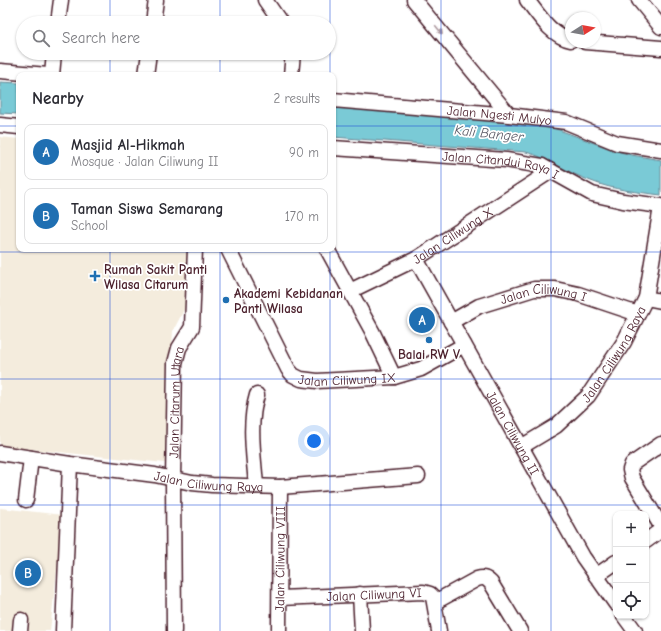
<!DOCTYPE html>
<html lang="en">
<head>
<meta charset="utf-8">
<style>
	:root { --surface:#fff; --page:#f2f2f3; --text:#2b2b33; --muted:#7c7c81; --line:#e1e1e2; --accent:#1f6fb2 }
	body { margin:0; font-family:"Comic Neue",sans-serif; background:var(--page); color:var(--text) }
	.controls { position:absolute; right:12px; bottom:12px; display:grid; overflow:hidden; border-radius:8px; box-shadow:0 1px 3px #0004 }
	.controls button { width:36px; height:36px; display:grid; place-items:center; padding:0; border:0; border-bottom:1px solid var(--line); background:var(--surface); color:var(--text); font:20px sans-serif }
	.compass { position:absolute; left:565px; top:12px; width:36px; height:36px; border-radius:50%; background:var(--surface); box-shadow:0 1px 3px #0004; rotate:79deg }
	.you { position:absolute; left:314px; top:441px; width:14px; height:14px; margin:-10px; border:3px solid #fff; border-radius:50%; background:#1a73e8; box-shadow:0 0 0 6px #1a73e833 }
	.badge { display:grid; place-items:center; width:26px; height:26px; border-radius:50%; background:var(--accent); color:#fff; font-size:13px; font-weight:700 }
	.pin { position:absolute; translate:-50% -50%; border:2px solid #fff; box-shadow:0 1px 4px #0006 }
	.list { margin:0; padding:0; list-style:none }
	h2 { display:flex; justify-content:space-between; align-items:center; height:52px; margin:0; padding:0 16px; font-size:17px }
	h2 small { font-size:13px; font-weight:400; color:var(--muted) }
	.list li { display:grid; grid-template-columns:26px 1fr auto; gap:12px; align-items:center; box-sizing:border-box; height:56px; margin:0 8px 8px; padding:0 8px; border:1px solid var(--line); border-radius:8px }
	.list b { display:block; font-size:15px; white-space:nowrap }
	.list p { margin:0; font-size:13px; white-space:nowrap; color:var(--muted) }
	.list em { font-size:13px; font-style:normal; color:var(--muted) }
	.icon { flex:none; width:22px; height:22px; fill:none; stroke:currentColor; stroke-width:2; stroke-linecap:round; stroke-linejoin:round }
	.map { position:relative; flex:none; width:661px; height:631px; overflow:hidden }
	.search { position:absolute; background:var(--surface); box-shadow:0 1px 3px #0004; left:16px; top:16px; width:320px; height:44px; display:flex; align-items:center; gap:10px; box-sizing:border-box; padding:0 14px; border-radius:22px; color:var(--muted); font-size:15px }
	.panel { position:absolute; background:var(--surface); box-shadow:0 1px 3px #0004; left:16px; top:72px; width:320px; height:180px; border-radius:8px }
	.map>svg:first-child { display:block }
</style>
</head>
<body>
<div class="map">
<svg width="661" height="631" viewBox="0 0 661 631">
	<rect width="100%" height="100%" fill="#fff"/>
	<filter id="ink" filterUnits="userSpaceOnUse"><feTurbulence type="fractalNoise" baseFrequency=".025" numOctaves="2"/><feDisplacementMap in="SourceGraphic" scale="8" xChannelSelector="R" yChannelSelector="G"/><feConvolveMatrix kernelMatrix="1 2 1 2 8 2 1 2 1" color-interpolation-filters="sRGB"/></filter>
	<g filter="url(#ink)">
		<path fill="#f4ecdd" d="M0,137L19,139V249H193L188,302L173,331L165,463L0,446Z
			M0,508L63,515L50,631H0Z"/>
		<path fill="#7acad6" stroke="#678692" d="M0,82L19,83V114L0,113Z
			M333,107L514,120L551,127L613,150L631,155L661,160V195C638,192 613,190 591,181C568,173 549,158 526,152L333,137Z"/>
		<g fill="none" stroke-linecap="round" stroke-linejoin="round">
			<defs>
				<g id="minor">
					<path d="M265,0L281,23"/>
					<path d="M414,0L509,115"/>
					<path d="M527,0C538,14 552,37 571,40"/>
					<path d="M639,0L661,27"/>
					<path d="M58,23L61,0"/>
					<path d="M153,23L156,0"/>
					<path d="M585,42L661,48"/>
					<path d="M0,71L48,75"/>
					<path d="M52,75L54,53"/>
					<path d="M146,75L149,53"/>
					<path d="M291,75L293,53"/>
					<path id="s1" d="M333,100L509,115L566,122L617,143L661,150"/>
					<path d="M0,125L19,127"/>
					<path id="s2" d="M333,148L506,160L542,166L592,194L623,201L661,206"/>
					<path id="s3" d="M228,249L288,369L293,375L301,379L317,381L394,377L421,369L464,345"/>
					<path d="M327,249L372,331L394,377"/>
					<path id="s4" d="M416,259L583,557L616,604"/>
					<path id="s5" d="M350,291L416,259L551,171"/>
					<path d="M646,298L661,301"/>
					<path id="s6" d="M451,322L479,306L534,289H555L578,294L638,314"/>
					<path d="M661,444L632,464L630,470L632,478L661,526"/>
					<path id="s7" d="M521,447L556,426L588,396L624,342L646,298L661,207"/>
					<path id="s8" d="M0,453L70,464L155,475L192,483L212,485L280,487L418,476"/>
					<path d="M256,486C254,456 248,425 257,395"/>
					<path d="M26,500L31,458"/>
					<path d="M646,541L661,530"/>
					<path d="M596,576L616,562"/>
					<path d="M360,594L362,631"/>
					<path id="s9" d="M280,598L423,592L430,594L433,597L439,631"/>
					<path d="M435,602L477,579C484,577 486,578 491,583L520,631"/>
					<path d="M624,616L635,631"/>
					<path d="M20,631L21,620"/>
					<path d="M63,631L70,464"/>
					<path id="s10" d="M174,631L173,479L175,363L179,348L192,327L195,249"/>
					<path id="s11" d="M279,631L280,487"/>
				</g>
			</defs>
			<use href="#minor" stroke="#4a1f2b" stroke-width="17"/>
			<use href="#minor" stroke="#fff" stroke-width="14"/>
		</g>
		<defs><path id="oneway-solid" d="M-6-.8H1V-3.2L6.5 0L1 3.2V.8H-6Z"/></defs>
		<use fill="#ae9aa0" href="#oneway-solid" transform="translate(439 30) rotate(51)"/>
	</g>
	<path fill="none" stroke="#1d4ed8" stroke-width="1" stroke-opacity="0.55" d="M110,0V23M220,0V23M330,0V75M441,0V631M551,0V631M110,53V75M220,53V75M0,126H19M333,126H661M110,249V631M220,249V631M330,249V631M0,252H661M0,379H661M0,505H661"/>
	<g fill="#1f6fb2" stroke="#fff" stroke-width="1.5">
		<path d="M93 270h4v4h4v4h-4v4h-4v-4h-4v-4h4z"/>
		<circle cx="226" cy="300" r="4"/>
		<circle cx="429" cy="340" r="4"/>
	</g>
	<g text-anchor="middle" stroke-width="3.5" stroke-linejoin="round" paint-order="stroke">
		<g font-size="13" fill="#4a1f2b" stroke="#fff">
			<text dy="5" stroke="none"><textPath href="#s1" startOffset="167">Jalan Ngesti Mulyo</textPath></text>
			<text dy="5" stroke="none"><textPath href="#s2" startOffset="169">Jalan Citandui Raya I</textPath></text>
			<text dy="5" stroke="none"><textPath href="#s5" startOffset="117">Jalan Ciliwung X</textPath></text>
			<text dy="5" stroke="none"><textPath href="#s6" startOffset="99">Jalan Ciliwung I</textPath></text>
			<text dy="5" stroke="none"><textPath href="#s7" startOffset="134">Jalan Ciliwung Raya</textPath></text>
			<text dy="5" stroke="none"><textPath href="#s3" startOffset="197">Jalan Ciliwung IX</textPath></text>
			<text dy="5" stroke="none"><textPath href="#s10" startOffset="229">Jalan Citarum Utara</textPath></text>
			<text dy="5" stroke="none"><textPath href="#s4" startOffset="199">Jalan Ciliwung II</textPath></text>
			<text dy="5" stroke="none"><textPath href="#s8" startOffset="211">Jalan Ciliwung Raya</textPath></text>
			<text dy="5" stroke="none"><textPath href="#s11" startOffset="72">Jalan Ciliwung VIII</textPath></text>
			<text dy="5" stroke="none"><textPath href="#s9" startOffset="94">Jalan Ciliwung VI</textPath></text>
		</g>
		<g font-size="13" font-weight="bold" fill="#4a1f2b" stroke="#fff" text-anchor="start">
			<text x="104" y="274">Rumah Sakit Panti<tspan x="104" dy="15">Wilasa Citarum</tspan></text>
			<text x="234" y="298">Akademi Kebidanan<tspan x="234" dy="15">Panti Wilasa</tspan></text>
			<text x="429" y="359" text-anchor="middle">Balai RW V</text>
		</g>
		<g font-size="14" font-style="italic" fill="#5b5b67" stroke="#fff">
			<text transform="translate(489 133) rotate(6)" y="5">Kali Banger</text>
		</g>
	</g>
</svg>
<div class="controls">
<button>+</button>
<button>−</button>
<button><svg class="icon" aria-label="locate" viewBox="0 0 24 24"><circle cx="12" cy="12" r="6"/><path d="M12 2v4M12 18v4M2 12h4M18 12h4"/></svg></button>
</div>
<svg class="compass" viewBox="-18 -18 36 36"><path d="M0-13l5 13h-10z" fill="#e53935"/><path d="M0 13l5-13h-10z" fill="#7c7c81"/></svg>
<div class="you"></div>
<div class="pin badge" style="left:422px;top:320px">A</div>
<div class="pin badge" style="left:28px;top:573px">B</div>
<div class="search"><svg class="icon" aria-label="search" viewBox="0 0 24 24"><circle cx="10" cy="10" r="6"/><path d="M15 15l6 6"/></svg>Search here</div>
<section class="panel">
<h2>Nearby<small>2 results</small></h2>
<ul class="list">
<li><span class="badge">A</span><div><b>Masjid Al-Hikmah</b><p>Mosque · Jalan Ciliwung II</p></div><em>90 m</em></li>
<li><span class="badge">B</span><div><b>Taman Siswa Semarang</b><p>School</p></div><em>170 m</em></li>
</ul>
</section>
</div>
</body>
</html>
